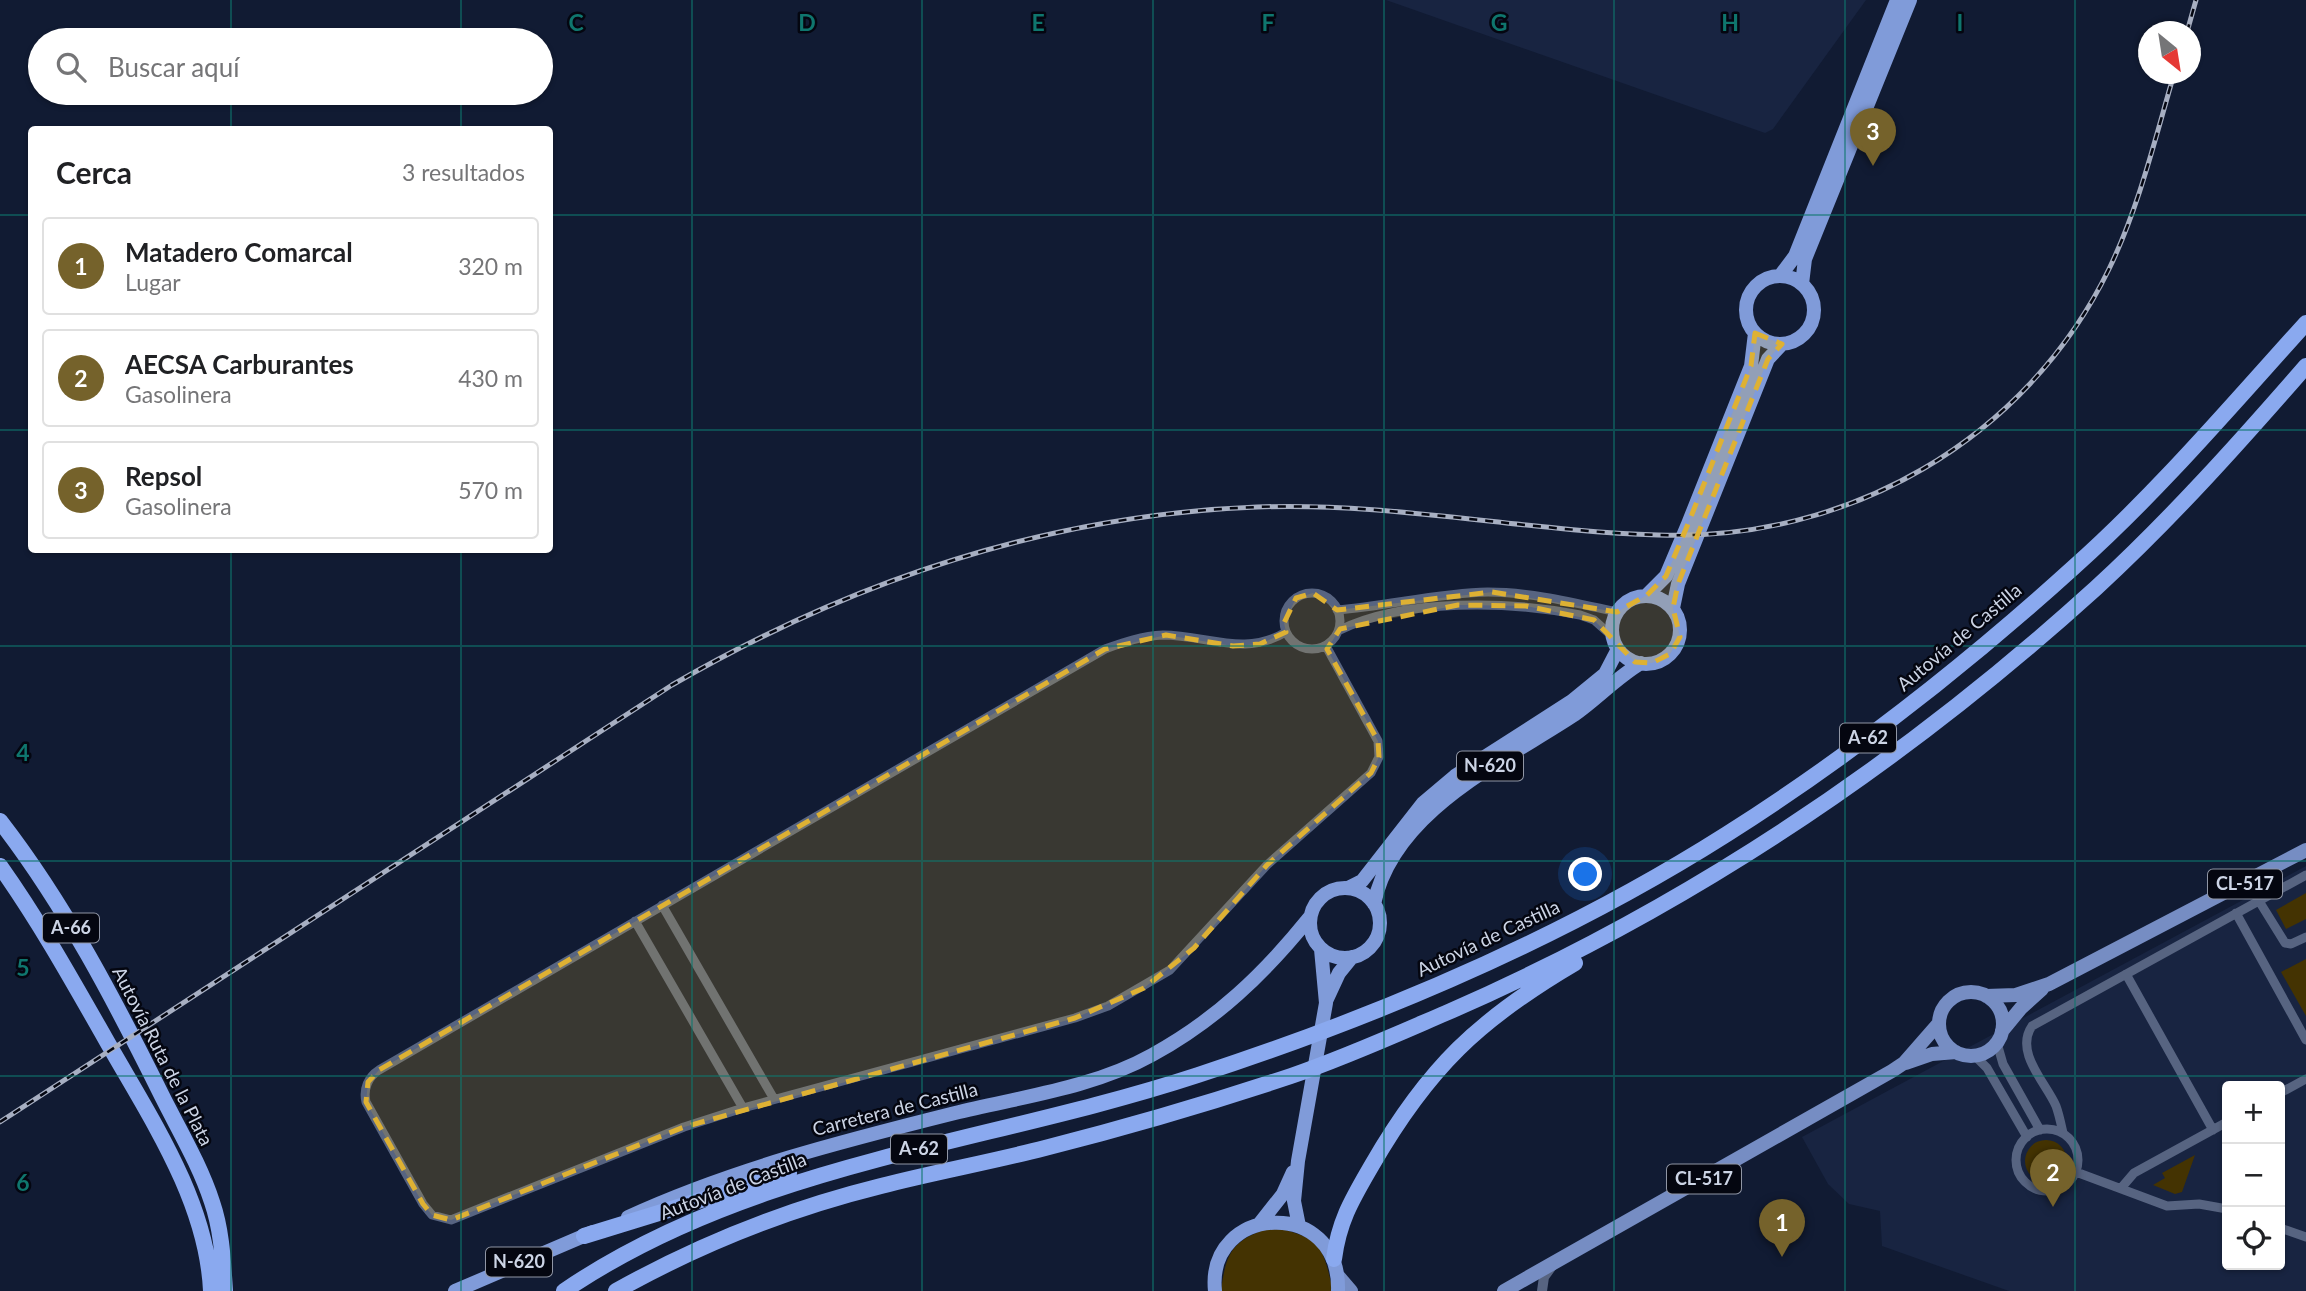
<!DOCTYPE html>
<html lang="es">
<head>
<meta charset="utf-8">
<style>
	:root { --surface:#fff; --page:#f6f6f6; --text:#202124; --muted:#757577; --line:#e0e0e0; --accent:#75622b }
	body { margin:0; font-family:Lato,sans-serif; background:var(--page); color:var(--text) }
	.controls { position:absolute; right:21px; bottom:21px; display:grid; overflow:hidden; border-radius:7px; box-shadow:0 2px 5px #0004 }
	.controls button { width:63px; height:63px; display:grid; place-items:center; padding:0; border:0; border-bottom:2px solid var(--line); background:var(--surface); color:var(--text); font:35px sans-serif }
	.compass { position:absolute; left:2138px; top:21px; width:63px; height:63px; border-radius:50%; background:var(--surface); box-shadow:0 2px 5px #0004; rotate:150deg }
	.you { position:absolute; left:1586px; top:875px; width:24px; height:24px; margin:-18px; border:5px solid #fff; border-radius:50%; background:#1a73e8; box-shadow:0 0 0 10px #1a73e833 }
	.badge { display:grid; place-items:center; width:46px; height:46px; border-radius:50%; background:var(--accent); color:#fff; font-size:23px; font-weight:700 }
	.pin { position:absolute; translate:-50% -58px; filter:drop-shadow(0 2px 4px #0008) }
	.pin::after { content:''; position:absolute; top:37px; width:24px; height:21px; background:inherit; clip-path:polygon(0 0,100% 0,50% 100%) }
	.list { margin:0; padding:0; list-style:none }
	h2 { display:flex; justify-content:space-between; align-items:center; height:91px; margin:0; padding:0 28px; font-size:30px }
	h2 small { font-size:23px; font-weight:400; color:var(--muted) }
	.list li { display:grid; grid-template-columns:46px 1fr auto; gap:21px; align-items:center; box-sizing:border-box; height:98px; margin:0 14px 14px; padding:0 14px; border:2px solid var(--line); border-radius:7px }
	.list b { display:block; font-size:26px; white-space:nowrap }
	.list p { margin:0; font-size:23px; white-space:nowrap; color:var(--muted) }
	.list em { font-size:23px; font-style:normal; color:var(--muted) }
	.icon { flex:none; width:38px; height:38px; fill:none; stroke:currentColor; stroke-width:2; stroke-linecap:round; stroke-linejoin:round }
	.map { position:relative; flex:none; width:2306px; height:1291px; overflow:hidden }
	.search { position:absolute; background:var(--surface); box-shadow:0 2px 5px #0004; left:28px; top:28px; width:525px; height:77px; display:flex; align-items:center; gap:18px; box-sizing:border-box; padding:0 24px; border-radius:38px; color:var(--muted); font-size:26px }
	.panel { position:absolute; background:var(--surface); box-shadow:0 2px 5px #0004; left:28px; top:126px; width:525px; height:427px; border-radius:7px }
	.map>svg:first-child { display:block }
</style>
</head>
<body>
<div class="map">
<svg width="2306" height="1291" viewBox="0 0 2306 1291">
	<rect width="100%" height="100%" fill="#111b33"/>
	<path fill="#182441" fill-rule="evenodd" d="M1386,0H1866L1773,129L1765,133Z
		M2306,866V1291H2009L1882,1246L1880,1211L1849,1204L1828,1184L1802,1137ZM2227,1086H2280V1265H2227Z"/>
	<path fill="#443302" d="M2306,893V919L2286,929L2276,910Z
		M2306,959V1016L2281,972Z
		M2025 1161a21 21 0 1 1 42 0a21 21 0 1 1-42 0Z
		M2195,1155L2182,1192L2175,1194L2153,1185L2165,1178L2162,1173Z
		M1272,1227C1321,1238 1322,1243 1333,1291H1221C1226,1251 1233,1240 1272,1227Z"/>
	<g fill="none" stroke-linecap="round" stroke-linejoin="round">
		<path stroke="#576481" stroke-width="9" d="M1284 621a28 28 0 1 1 56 0a28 28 0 1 1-56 0Z
			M1337,610C1388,606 1437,593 1488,592C1532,592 1575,603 1617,612
			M1340,630C1405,598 1510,601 1580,615L1594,620L1613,637
			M1286,632C1244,657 1207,635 1163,635C1142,636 1124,642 1105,649L379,1070C368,1077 363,1089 366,1102L423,1204L432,1215L451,1220L684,1127L743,1108L1075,1018L1108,1006L1170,970L1267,865L1371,773L1379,757L1378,741L1326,646
			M2259,901L2285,943L2291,944L2306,937
			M662,905L774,1099
			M2236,913L2306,1040
			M635,921L743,1108
			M2126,974L2213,1130
			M1997,1043L2003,1064L2040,1130
			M1974,1055L1987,1068L2027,1137
			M2280,1093L2306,1079
			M2016 1160a31 31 0 1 1 62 0a31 31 0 1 1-62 0Z
			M2063,1133C2061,1124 2059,1114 2056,1106C2046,1083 2014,1052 2032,1026L2306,875
			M2076,1172L2167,1206L2199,1204L2227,1209
			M2122,1187L2134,1173L2227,1122
			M2280,1228L2306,1237"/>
		<path stroke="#576481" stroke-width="10" d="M1542,1291L1544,1277L1552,1266"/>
		<path stroke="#768dc3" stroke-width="14" d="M1939 1024a32 32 0 1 1 64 0a32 32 0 1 1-64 0Z
			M1986,996L2016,995L2049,984L2306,850
			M2002,1031L2021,1008L2042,989
			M1906,1063L1932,1054L1956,1052
			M1339,1277L1351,1291
			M1504,1291L1892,1071L1904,1063L1939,1023"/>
		<path stroke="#809bd9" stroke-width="14" d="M1780,276L1795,256L1897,0
			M1746 310a34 34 0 1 1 68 0a34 34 0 1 1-68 0Z
			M1802,284L1805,259L1910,0
			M1647,595L1666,576L1688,524L1751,366L1755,333
			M1612 630a34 34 0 1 1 68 0a34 34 0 1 1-68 0Z
			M1673,608L1678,584L1768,359L1782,344
			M1348,888L1362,881L1423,803L1455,776L1572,701L1605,674L1618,649
			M1310 923a35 35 0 1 1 70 0a35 35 0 1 1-70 0Z
			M1374,904C1393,811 1503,762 1574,715C1597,699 1616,678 1641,663
			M1326,1001L1339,973L1352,957
			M628,1217C733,1169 843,1141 955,1113C1020,1097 1093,1088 1152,1055C1216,1020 1264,974 1310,917
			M1260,1223L1283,1194L1293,1172
			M1299,1226L1294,1201L1298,1161L1326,1003L1321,949
			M455,1291L593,1232
			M1215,1291C1206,1204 1341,1196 1338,1291"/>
		<path stroke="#8aa9ef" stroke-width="16" d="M0,821C65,905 115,1001 162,1096C179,1130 200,1165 212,1202C222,1231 223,1261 225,1291
			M0,866C39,921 72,980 105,1038C149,1116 207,1200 211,1291
			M584,1236L789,1173
			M1334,1259C1339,1220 1353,1198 1372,1165C1428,1068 1478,1020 1575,963
			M564,1291C754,1162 985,1145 1198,1075C1382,1015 1563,938 1727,834C1850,756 1966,665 2074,567C2158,492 2231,406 2306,323
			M616,1291C700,1244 788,1209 881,1186C935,1172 991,1162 1045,1148C1128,1127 1210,1103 1291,1076C1344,1058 1395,1035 1446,1013C1685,909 1903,763 2096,588C2171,519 2239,443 2306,366"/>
		<defs>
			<path id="rail" d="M2187,32L2196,0
				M0,1122L672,685C852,581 1048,515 1257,507C1392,502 1524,531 1658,535C1847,542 2026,440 2109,269C2139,207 2155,139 2174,74"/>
		</defs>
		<use href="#rail" stroke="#a7afc2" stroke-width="5"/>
		<use href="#rail" stroke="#040610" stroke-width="2.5" stroke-dasharray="8" stroke-linecap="butt"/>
	</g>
	<path fill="#deb133" fill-opacity="0.2" stroke="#deb133" stroke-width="5" stroke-dasharray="14 9" stroke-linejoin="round" d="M1755,333L1782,344L1768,359L1678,584L1673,608L1680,637L1670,654L1652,663L1635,662L1594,620L1526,606L1458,605L1340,629L1327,649L1378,741L1379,757L1371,773L1267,865L1194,948L1144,988L1075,1018L684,1127L451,1220L432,1215L423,1204L366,1102L368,1082L379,1070L1105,649L1166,635L1233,646L1260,644L1286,632L1284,623L1296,598L1313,593L1337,610L1492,592L1617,612L1647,595L1666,576L1688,524L1751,366Z"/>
	<path fill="none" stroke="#0f766e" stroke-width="2" stroke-opacity="0.55" d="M231,0V40M461,0V40M692,0V1291M922,0V1291M1153,0V1291M1384,0V1291M1614,0V1291M1845,0V1291M2075,0V1291M231,93V130M461,93V130M0,215H32M550,215H2306M0,430H32M550,430H2306M231,550V1291M461,550V1291M0,646H2306M0,861H2306M0,1076H2306"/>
	<g text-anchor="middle" stroke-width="5" stroke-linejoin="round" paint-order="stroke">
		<g fill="#040610" stroke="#9096a5" stroke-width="2">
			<rect x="1840" y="723.5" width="56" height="29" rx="5"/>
			<rect x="1457" y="751.5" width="66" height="29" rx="5"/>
			<rect x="2208" y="869.5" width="74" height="29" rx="5"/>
			<rect x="43" y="913.5" width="56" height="29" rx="5"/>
			<rect x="891" y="1134.5" width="56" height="29" rx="5"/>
			<rect x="1667" y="1164.5" width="74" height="29" rx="5"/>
			<rect x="486" y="1247.5" width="66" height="29" rx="5"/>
		</g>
		<g font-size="18" font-weight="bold" fill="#ccd4e5">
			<text x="1868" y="744">A-62</text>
			<text x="1490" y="772">N-620</text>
			<text x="2245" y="890">CL-517</text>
			<text x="71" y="934">A-66</text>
			<text x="919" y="1155">A-62</text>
			<text x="1704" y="1185">CL-517</text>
			<text x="519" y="1268">N-620</text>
		</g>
		<g font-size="19" fill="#ccd4e5" stroke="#040610">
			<text transform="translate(1959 637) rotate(-40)" y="7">Autovía de Castilla</text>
			<text transform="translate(1488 938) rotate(-25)" y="7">Autovía de Castilla</text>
			<text transform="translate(163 1056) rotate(63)" y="7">Autovía Ruta de la Plata</text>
			<text transform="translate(895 1109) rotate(-14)" y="7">Carretera de Castilla</text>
			<text transform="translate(733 1186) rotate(-21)" y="7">Autovía de Castilla</text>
		</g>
	</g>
	<g font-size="23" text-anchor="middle" font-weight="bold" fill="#0f766e" stroke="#040610" stroke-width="5" stroke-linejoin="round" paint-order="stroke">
		<text x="576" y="31">C</text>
		<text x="807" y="31">D</text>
		<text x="1038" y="31">E</text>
		<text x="1268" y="31">F</text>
		<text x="1499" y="31">G</text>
		<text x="1730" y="31">H</text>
		<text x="1960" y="31">I</text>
		<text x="23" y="761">4</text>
		<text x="23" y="976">5</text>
		<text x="23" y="1191">6</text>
	</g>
</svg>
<div class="controls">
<button>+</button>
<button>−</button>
<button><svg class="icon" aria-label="locate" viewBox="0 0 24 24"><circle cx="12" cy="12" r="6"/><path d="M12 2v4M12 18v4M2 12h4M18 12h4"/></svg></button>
</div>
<svg class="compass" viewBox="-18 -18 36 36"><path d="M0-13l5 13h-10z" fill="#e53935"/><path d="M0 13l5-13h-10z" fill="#757577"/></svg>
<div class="you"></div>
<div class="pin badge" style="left:1782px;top:1257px">1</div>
<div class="pin badge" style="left:2053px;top:1207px">2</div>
<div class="pin badge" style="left:1873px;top:166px">3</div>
<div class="search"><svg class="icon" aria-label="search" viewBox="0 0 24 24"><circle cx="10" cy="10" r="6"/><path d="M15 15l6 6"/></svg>Buscar aquí</div>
<section class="panel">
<h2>Cerca<small>3 resultados</small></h2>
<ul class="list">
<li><span class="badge">1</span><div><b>Matadero Comarcal</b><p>Lugar</p></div><em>320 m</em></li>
<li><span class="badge">2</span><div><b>AECSA Carburantes</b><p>Gasolinera</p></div><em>430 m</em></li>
<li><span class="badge">3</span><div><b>Repsol</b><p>Gasolinera</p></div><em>570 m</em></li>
</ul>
</section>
</div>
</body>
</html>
